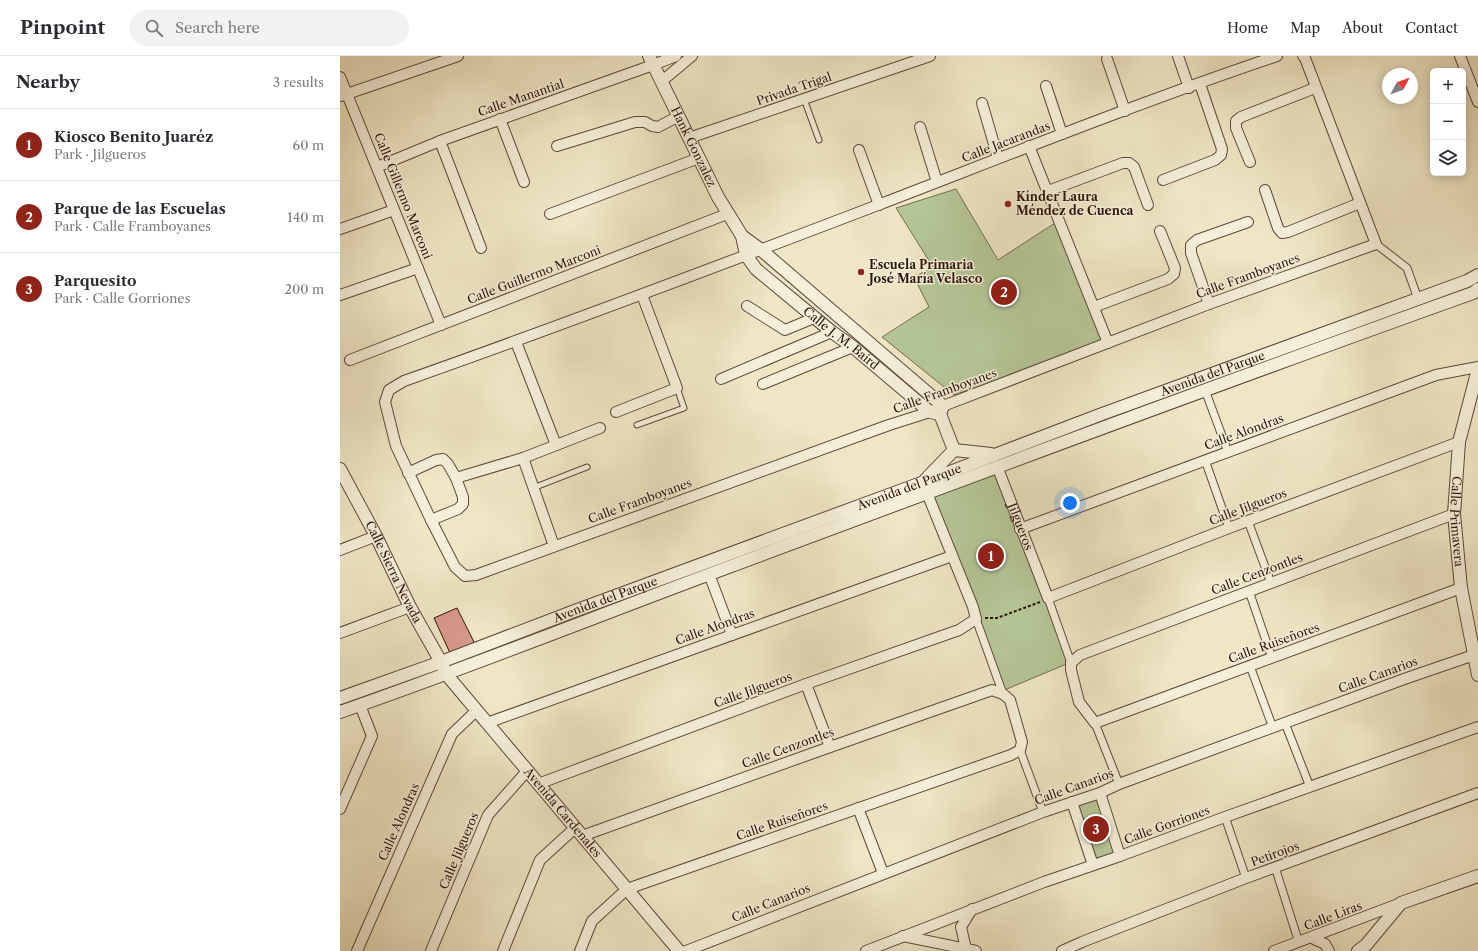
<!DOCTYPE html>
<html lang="en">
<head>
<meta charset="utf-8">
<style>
	:root { --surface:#fff; --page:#f2f2f3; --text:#2b2b33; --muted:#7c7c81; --line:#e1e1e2; --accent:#8f2418 }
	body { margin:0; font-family:"Libre Caslon Text",serif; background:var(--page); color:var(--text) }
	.controls { position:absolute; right:12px; top:12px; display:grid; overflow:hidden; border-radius:6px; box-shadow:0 2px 10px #0003 }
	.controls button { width:36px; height:36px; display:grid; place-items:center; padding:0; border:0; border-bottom:1px solid var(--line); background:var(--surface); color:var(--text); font:20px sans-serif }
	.compass { position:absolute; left:1042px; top:12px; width:36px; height:36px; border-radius:50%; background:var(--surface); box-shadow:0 2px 10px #0003; rotate:49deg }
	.you { position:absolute; left:730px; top:447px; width:14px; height:14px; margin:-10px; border:3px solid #fff; border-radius:50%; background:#1a73e8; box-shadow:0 0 0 6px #1a73e833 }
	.badge { display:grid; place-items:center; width:26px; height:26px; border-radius:50%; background:var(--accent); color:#fff; font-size:13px; font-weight:700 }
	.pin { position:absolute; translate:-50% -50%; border:2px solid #fff; box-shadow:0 1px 4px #0006 }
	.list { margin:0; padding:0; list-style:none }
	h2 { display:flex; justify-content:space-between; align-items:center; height:52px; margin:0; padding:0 16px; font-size:17px }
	h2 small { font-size:13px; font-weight:400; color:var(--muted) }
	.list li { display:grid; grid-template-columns:26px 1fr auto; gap:12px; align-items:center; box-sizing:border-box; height:72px; padding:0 16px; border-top:1px solid var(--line) }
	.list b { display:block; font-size:15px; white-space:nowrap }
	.list p { margin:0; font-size:13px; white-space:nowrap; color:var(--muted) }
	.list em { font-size:13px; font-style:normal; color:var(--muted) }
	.icon { flex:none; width:22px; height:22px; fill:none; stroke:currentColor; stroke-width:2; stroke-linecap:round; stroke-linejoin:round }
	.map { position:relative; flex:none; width:1138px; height:895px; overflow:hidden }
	header { display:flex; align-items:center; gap:24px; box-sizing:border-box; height:56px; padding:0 20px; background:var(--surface); border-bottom:1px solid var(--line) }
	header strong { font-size:19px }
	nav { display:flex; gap:22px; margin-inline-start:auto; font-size:14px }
	.search { width:280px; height:36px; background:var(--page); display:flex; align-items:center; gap:10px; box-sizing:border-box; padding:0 14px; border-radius:22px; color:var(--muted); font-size:15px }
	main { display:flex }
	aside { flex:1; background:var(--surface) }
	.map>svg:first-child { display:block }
</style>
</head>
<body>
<header>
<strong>Pinpoint</strong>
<div class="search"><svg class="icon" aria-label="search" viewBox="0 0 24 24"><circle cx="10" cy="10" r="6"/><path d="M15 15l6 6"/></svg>Search here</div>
<nav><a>Home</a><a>Map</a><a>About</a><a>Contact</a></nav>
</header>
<main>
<aside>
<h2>Nearby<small>3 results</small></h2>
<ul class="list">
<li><span class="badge">1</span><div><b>Kiosco Benito Juaréz</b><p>Park · Jilgueros</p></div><em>60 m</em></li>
<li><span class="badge">2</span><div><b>Parque de las Escuelas</b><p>Park · Calle Framboyanes</p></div><em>140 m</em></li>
<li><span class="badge">3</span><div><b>Parquesito</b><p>Park · Calle Gorriones</p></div><em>200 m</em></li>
</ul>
</aside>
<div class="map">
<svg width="1138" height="895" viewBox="0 0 1138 895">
	<rect width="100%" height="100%" fill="#efe6c5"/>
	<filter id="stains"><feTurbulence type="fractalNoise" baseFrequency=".005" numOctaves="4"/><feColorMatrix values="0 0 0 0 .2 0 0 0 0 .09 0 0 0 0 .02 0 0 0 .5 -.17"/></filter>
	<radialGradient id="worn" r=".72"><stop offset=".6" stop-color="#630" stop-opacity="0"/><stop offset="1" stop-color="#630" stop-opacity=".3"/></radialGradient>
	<path fill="#b5c697" stroke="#726d50" d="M616,133L658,204L718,165L768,287L614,339L542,281L589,251L574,221L593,211L556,152Z
		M657,410L729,607L662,635L587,438Z
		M760,737L780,800L753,809L732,746Z"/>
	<path fill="#d8988a" stroke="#2e140a" d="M117,552L135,588L110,597L94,562Z"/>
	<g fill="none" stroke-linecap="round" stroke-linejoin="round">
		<defs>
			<path id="service" d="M464,43L479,84
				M297,369L344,352L337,332
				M193,432L247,411"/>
			<path id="pedestrian" d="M1036,188L1067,212L1078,243
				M865,334L888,396
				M865,404L889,472
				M908,465L931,527
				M909,535L932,602
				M708,542L731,607
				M636,563L663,638
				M910,610L933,672
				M755,667L779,728
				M945,667L970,731
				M680,694L703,756
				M885,761L906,822
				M935,811L959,887"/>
			<g id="minor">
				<path d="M838,0L849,32"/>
				<path d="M937,0C803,45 671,98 538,149C381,209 223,269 64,325L49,334L45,346L56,390L91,464L115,511L125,520L136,519L549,369L590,356L603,350L869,248L1036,188L965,2L963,0"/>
				<path d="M1120,0L1138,46"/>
				<path d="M767,3L785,55"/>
				<path d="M0,21L101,269"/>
				<path d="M322,25L352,0"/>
				<path d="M706,30L722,78"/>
				<path d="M1,40L118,0"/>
				<path d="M642,47L658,102"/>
				<path d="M160,63L184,126"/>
				<path d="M580,71L597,126"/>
				<path d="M349,82L590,0"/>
				<path d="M100,85L141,192"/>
				<path d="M217,90L295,66H305L312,70L318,71L339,60"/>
				<path d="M689,90L768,287"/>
				<path d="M519,94L539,149"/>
				<path d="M910,106L896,72V65L901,61L975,32"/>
				<path d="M37,111L100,85L313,9L336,0"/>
				<path d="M823,124L875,104L881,99L882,93L860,28"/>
				<path d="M925,134L938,172L942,177L948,176L1020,147"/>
				<path d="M708,135L783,107H789L794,111L808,149"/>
				<path d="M210,158L359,102"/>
				<path d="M0,173L54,154"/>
				<path d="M0,239L78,212"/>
				<path d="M869,248L851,197V189L857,184L908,166"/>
				<path d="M407,250L445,274L474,262"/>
				<path d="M754,251L828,223L834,218L835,212L820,175"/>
				<path d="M176,286L216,389"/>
				<path d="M10,304L387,158"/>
				<path d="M381,323L492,276"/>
				<path d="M423,328L513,291"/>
				<path d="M276,356L337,332L302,239"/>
				<path d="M183,402L214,490"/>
				<path id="s1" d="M657,410L708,542L889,472L1119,386"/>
				<path d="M68,417L96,404L103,403L108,408L116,422L183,402L260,372"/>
				<path d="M1114,458L740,599L731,607V614L739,646L755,667L1121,532"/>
				<path d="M91,464L118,453L123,448V441L116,422"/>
				<path d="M680,473L1096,319L1138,311"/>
				<path d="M0,494L36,480"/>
				<path d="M369,518L392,579"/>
				<path d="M0,577L70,551"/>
				<path d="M466,628L490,691"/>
				<path d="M147,667L612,500"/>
				<path d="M198,728L466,628L619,574L636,563L633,551L587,437"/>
				<path d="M760,737L780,800"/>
				<path d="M732,746L753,809"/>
				<path d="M518,752L543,817"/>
				<path d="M0,753L32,680L20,649"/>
				<path d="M563,880L636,895"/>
				<path d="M972,882L985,888L989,895"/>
				<path d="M626,893L621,871L632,853"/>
				<path d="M17,895L112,678L136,655"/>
				<path d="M91,895L148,759L187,715"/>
				<path d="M163,895L200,804L235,772"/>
				<path d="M240,895L252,865L287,833L671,699L680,694L682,686L670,644L663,638L652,634L490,691L242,780"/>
				<path d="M346,895L703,756L760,737L779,728L1067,622L1134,599"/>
				<path d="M526,895L704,826L780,800L885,761L1138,671"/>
				<path d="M722,895L742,886L906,822L1138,737"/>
				<path d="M934,895L1061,847"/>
			</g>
			<g id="tertiary">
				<path id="s2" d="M309,0L378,141L402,180L406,199L416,213L492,276L513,291L590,356L600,358"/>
				<path d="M402,180L420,193L603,350L600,358L614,394"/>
				<path id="s3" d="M1138,313L1119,386L1114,458L1121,532L1138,619"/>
				<path d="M614,394L651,398"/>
				<path id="s4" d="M0,413L36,480L70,551L101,606L106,618L339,895"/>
				<path d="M586,423L614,394"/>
				<path id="s5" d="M0,642L101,606L237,554L584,426L762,358L1127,225L1138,219"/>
				<path d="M0,656C124,613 247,564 370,518C624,423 878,328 1133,237L1138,233"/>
				<path d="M1018,895L1026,889L1061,847L1138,820"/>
			</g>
		</defs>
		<use href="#service" stroke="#5e4839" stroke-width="7"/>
		<use href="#pedestrian" stroke="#5e4839" stroke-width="9"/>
		<use href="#minor" stroke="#5e4839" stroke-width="12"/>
		<use href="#tertiary" stroke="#5e4839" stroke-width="14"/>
		<path stroke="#2e140a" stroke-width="2" stroke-dasharray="3 2" stroke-linecap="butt" d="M645,562H657L700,546"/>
		<use href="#service" stroke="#f5efd9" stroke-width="5"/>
		<use href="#pedestrian" stroke="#f5efd9" stroke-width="7"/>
		<use href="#minor" stroke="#f5efd9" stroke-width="10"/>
		<use href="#tertiary" stroke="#f5efd9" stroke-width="12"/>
	</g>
	<g fill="#8f2418" stroke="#f5efd9" stroke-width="1.5">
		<circle cx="668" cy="148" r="4"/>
		<circle cx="521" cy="216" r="4"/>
	</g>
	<g text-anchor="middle" stroke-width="3" stroke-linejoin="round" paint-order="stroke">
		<g font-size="12" fill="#2e140a" stroke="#f5efd9">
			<text transform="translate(454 33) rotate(-19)" y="4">Privada Trigal</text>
			<text transform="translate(181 42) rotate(-19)" y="4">Calle Manantial</text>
			<text transform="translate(666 86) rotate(-21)" y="4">Calle Jacarandas</text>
			<text dy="4" stroke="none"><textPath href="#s2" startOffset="101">Hank Gonzalez</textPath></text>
			<text transform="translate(63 140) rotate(68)" y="4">Calle Gillermo Marconi</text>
			<text transform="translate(194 219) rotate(-21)" y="4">Calle Guillermo Marconi</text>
			<text transform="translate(908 220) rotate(-20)" y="4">Calle Framboyanes</text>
			<text dy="4" stroke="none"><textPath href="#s2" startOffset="349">Calle J. M. Baird</textPath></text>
			<text dy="4" stroke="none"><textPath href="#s5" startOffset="931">Avenida del Parque</textPath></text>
			<text transform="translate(605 335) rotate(-20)" y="4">Calle Framboyanes</text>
			<text transform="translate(904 376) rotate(-20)" y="4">Calle Alondras</text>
			<text dy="4" stroke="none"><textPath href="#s5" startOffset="607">Avenida del Parque</textPath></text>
			<text transform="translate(300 445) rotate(-20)" y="4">Calle Framboyanes</text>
			<text transform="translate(908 451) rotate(-21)" y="4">Calle Jilgueros</text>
			<text dy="4" stroke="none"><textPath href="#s3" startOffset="155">Calle Primavera</textPath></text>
			<text dy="4" stroke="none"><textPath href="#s1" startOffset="65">Jilgueros</textPath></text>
			<text dy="4" stroke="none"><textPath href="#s4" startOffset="116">Calle Sierra Nevada</textPath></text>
			<text transform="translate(917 518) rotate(-21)" y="4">Calle Cenzontles</text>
			<text dy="4" stroke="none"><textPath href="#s5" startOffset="283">Avenida del Parque</textPath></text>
			<text transform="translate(375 571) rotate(-20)" y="4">Calle Alondras</text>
			<text transform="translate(934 587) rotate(-20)" y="4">Calle Ruiseñores</text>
			<text transform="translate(1038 619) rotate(-20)" y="4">Calle Canarios</text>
			<text transform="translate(413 634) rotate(-20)" y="4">Calle Jilgueros</text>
			<text transform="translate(448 692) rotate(-20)" y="4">Calle Cenzontles</text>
			<text transform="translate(734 731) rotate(-20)" y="4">Calle Canarios</text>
			<text dy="4" stroke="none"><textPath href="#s4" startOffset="412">Avenida Cardenales</textPath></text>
			<text transform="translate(442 765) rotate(-19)" y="4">Calle Ruiseñores</text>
			<text transform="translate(59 766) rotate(-66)" y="4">Calle Alondras</text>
			<text transform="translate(827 769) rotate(-20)" y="4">Calle Gorriones</text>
			<text transform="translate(119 795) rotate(-67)" y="4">Calle Jilgueros</text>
			<text transform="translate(935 798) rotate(-20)" y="4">Petirojos</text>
			<text transform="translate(431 847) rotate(-22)" y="4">Calle Canarios</text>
			<text transform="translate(993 860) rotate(-21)" y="4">Calle Liras</text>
		</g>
		<g font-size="12" font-weight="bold" fill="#2e140a" stroke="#f5efd9" text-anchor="start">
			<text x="676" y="145">Kínder Laura<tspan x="676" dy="14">Méndez de Cuenca</tspan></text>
			<text x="529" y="213">Escuela Primaria<tspan x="529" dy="14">José María Velasco</tspan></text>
		</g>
	</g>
	<rect width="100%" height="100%" filter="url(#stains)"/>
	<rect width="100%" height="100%" fill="url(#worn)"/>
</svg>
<div class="controls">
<button>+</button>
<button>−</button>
<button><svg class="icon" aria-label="layers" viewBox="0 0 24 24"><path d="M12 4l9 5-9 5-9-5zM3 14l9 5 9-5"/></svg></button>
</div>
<svg class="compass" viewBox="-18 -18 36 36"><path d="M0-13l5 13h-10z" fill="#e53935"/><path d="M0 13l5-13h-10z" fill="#7c7c81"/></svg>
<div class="you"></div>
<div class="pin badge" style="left:651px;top:500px">1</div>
<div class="pin badge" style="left:664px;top:236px">2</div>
<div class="pin badge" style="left:756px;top:773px">3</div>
</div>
</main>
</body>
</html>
